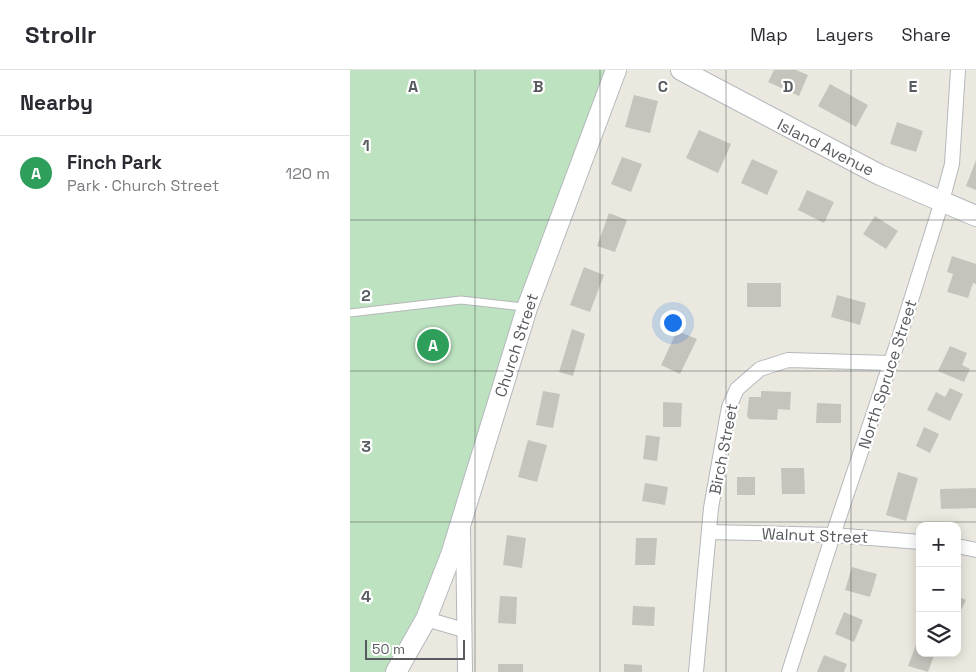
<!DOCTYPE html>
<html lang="en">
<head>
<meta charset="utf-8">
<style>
	:root { --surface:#fff; --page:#f7f7f7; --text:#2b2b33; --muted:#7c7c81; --line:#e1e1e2; --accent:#d93025 }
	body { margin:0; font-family:"Space Grotesk",sans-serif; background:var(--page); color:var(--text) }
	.controls { position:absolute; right:15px; bottom:15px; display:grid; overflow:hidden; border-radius:10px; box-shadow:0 2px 12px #0003 }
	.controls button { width:45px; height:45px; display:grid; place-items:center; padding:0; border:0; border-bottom:1px solid var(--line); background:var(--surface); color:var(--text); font:25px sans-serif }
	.scale { position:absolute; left:15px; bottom:12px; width:100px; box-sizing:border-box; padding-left:5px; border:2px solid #585b60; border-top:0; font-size:14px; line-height:18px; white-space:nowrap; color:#585b60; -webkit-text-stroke:4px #fff; paint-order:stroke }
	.you { position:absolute; left:322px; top:252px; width:18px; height:18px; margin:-12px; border:4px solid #fff; border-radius:50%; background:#1a73e8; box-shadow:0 0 0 8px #1a73e833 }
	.badge { display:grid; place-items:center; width:32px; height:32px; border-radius:50%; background:var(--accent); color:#fff; font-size:16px; font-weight:700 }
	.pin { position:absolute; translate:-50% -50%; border:2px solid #fff; box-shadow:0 1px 5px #0006 }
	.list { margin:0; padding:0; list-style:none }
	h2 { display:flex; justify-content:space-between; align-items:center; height:65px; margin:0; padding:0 20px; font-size:21px }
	h2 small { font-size:16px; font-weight:400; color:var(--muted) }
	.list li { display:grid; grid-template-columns:32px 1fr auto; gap:15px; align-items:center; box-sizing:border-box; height:75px; padding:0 20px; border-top:1px solid var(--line) }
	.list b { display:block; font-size:19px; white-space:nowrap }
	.list p { margin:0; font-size:16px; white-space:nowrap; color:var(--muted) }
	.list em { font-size:16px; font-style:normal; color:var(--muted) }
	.icon { flex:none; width:28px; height:28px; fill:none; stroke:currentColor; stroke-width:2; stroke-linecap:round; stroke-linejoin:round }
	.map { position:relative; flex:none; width:626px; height:602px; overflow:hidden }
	header { display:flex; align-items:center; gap:30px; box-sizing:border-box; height:70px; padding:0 25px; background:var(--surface); border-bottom:1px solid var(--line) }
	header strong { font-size:24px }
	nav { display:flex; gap:28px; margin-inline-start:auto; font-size:18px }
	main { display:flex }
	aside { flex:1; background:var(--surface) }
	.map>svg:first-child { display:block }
</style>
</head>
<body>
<header>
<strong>Strollr</strong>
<nav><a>Map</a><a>Layers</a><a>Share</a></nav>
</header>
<main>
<aside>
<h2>Nearby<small></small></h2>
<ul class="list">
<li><span class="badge" style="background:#2e9e5b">A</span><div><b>Finch Park</b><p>Park · Church Street</p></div><em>120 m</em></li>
</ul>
</aside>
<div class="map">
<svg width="626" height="602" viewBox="0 0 626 602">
	<rect width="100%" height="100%" fill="#ebe9df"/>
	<path fill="#bce2bf" d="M0,0H255L75,554L50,602H0Z"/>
	<path fill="#c6c3bd" d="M424,0H446L458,5L449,26L418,12Z
		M480,14L518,35L506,57L468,36Z
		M284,25L308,31L300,63L275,57Z
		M547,52L573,61L566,82L540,74Z
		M349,60L381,74L368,103L336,88Z
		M272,87L292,94L281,122L261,114Z
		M402,89L428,101L417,125L391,113Z
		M626,90V120L616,116Z
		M457,120L484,132L474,153L448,140Z
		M259,143L277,150L265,182L247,176Z
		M525,146L548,161L536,179L513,164Z
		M602,186L626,194V214L623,213L618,228L597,222L603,204L597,202Z
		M234,197L254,205L240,242L220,235Z
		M397,213H431V237H397Z
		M487,225L516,233L510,255L481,247Z
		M222,259L235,264L223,306L209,302Z
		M327,261L347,269L330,304L311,295Z
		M600,276L617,283L612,295L620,299L614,312L588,301Z
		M600,318L613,324L600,351L577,340L586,322L595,327Z
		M193,321L210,324L203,358L186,355Z
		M411,321L441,322L440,340L428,339L427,350L399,349L397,346L399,327H411Z
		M313,332L332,333L331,357H313Z
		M467,333L491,334V353H466Z
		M574,357L589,364L580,383L566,376Z
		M296,365L310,367L307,391L293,389Z
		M178,370L197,375L187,412L168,407Z
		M431,398H454L455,424H432Z
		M548,402L568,408L556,451L536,445Z
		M387,407H405V425H387Z
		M295,413L318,417L315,435L292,431Z
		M626,418V438L591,439L590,419Z
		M157,465L176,468L172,498L153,495Z
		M286,468H307L305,495H285Z
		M502,497L527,504L520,527L495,520Z
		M150,526L167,527L166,554L148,553Z
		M607,526L616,530L607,549Z
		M283,536L305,537L304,556L282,555Z
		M494,542L513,550L504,572L485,564Z
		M570,564V583H585L578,602L558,596Z
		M474,585L497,594L494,602H467Z
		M148,594H173V602H148Z
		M274,594L292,595V602H274Z"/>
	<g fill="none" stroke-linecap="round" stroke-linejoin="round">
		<defs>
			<path id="lane" d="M0,243L111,230L174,237"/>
			<path id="street" d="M113,460L115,602
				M359,462L483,465L570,472
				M607,476L626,480
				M76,549L114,560
				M346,602L361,438L379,337L387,319L410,299L438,290L541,293
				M439,602L483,465L551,262L592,131L602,94L608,0"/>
			<path id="secondary" d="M331,0L530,105L626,146
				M46,602L76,549L101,485L177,238L266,0"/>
		</defs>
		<use href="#lane" stroke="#b5b7bc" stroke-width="9"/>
		<use href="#street" stroke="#b5b7bc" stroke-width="16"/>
		<use href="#secondary" stroke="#b5b8be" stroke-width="22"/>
		<use href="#lane" stroke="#fff" stroke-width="7"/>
		<use href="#street" stroke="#fff" stroke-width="14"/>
		<use href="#secondary" stroke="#fff" stroke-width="20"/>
	</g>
	<path fill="none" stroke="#585b60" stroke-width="1" stroke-opacity="0.55" d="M125,0V602M250,0V602M376,0V602M501,0V602M0,150H626M0,301H626M0,452H626"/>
	<g text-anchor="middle" stroke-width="4.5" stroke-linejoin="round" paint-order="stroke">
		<g font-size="16" fill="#585b60" stroke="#fff">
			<text transform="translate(476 77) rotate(27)" y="6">Island Avenue</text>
			<text transform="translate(166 275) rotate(-72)" y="6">Church Street</text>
			<text transform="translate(537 304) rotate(-72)" y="6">North Spruce Street</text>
			<text transform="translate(373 379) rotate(-79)" y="6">Birch Street</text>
			<text transform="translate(465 465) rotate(2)" y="6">Walnut Street</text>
		</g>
	</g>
	<g font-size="16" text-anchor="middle" font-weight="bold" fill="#585b60" stroke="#fff" stroke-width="4.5" stroke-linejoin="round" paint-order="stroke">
		<text x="63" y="22">A</text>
		<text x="188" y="22">B</text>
		<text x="313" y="22">C</text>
		<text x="438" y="22">D</text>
		<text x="563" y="22">E</text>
		<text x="16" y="81">1</text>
		<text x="16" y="231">2</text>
		<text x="16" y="382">3</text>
		<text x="16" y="532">4</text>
	</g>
</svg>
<div class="controls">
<button>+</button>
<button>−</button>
<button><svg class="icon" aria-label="layers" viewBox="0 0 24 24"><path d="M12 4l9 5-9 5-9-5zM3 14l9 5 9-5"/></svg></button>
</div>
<div class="scale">50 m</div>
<div class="you"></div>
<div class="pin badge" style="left:83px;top:275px;background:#2e9e5b">A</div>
</div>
</main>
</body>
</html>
